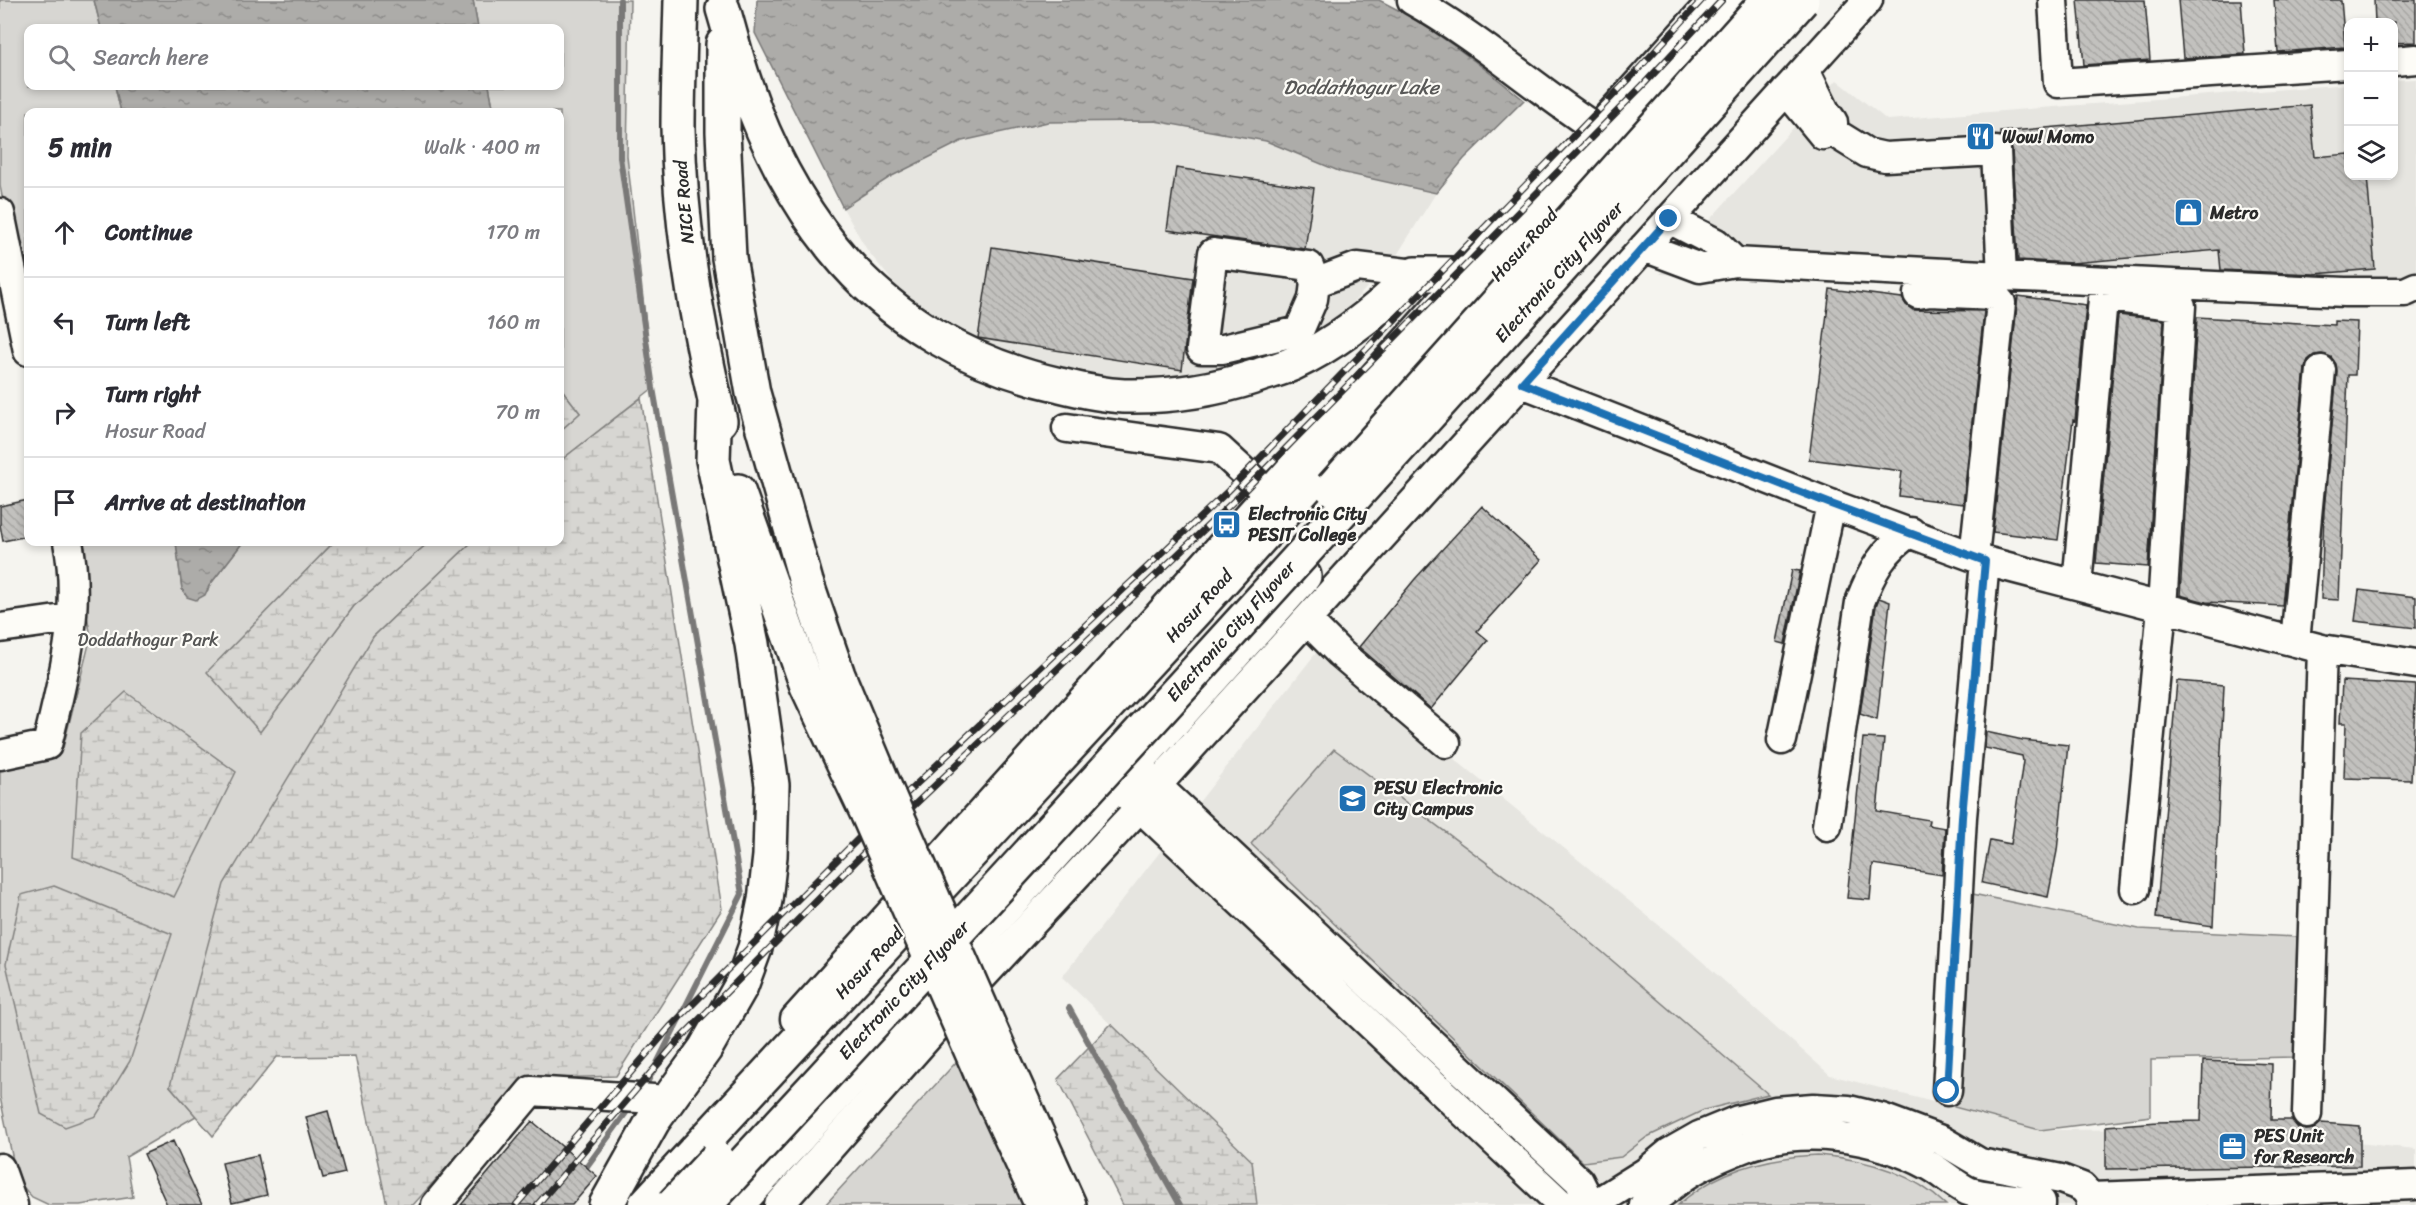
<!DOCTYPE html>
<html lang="en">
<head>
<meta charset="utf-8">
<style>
	:root { --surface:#fff; --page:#f2f2f3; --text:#2b2b33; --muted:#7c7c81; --line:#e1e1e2 }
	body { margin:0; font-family:Sriracha,sans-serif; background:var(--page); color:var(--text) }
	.controls { position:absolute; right:18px; top:18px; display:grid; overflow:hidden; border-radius:12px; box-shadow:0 3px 9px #0003 }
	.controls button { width:54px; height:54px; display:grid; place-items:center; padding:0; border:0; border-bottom:2px solid var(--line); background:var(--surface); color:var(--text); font:30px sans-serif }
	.stop { position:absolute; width:18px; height:18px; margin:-14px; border:4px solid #1f6fb2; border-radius:50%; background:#fff }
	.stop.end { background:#1f6fb2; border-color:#fff; box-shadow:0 2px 6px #0008 }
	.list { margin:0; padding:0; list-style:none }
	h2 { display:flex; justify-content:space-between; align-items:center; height:78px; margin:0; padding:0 24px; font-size:26px }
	h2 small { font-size:20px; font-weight:400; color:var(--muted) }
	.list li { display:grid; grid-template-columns:39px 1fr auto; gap:18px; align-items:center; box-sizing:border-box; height:90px; padding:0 24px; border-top:2px solid var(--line) }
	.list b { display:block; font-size:22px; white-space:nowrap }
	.list p { margin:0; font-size:20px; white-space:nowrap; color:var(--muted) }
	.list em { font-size:20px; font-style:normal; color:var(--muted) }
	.icon { flex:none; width:33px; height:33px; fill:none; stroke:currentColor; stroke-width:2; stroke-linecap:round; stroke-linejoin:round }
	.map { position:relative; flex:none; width:2416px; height:1205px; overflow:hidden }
	.search { position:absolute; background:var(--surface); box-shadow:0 3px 9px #0003; left:24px; top:24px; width:540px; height:66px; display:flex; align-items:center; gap:15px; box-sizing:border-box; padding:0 21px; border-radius:12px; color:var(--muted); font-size:22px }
	.panel { position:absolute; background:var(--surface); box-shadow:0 3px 9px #0003; left:24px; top:108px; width:540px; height:438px; border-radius:12px }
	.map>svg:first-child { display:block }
</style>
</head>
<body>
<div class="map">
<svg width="2416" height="1205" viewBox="0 0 2416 1205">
	<defs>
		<pattern id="wetland-marsh" width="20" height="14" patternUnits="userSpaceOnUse" patternTransform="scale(1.5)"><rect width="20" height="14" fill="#d7d6d2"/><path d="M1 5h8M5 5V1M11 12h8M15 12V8" fill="none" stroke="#b9b8b4"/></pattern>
		<pattern id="water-ripples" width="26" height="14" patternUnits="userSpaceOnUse" patternTransform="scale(1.5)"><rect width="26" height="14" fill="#adaca9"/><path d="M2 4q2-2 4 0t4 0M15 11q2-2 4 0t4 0" fill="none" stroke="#8d8c8a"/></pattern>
		<pattern id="building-back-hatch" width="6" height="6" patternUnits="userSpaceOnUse" patternTransform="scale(1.5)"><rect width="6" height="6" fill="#c2c1be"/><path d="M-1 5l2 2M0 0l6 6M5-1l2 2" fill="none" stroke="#a7a6a3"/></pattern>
	</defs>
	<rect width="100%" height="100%" fill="#f5f4ef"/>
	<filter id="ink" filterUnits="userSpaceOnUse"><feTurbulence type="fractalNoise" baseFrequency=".0167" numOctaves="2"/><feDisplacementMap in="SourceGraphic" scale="12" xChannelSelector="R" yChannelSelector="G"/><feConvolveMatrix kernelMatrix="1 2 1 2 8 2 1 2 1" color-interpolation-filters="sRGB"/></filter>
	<g filter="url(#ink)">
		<path fill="#e6e5e0" d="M2416,79V308L2339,300L1660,274L1837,80L1887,120L2348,84V176H2394V80Z
			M1155,121L1266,141L1341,172L1436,193L1397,255L1345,311L1313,336L1250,368L1114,385L980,347L916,305L898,288L867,250L843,208L890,177L962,141L1048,122Z
			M1319,649L1687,948L1830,1075L2040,1130L2220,1129L2416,1149V1205H1257L1251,1161L1062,977Z"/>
		<path fill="#d7d6d2" stroke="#81807e" stroke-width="1.5" d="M0,0H94L101,28H28V86H115L121,112H28V327L0,186Z
			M473,0H630L627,156L653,388L560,461V431L580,413L560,387V112H494L489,86H560V28H478Z
			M72,542H176L182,589L208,591L209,586L243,542H334L208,672L260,731L354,606L429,542H472L373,637L170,1086L196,1116L126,1157L133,1197L80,1205H49L32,1197L17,1180L0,1097V764L63,748L91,636Z
			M1334,749L1573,927L1768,1094L1704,1110L1647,1137L1621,1157L1583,1162L1251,844Z
			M1968,893L2139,929L2297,937L2294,1057L2151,1060V1116L2040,1130L1954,1107Z
			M959,1059L1024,1205H825Z
			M1818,1155C1864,1159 1912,1172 1946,1205H1678C1717,1170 1767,1157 1818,1155Z"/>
		<path fill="url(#wetland-marsh)" stroke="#81807e" stroke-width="1.5" d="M560,387L580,413L560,431Z
			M641,398L722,909L616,1076L526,1079L413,1205H387L355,1056L277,1057L213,1136L170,1086L224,884L373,637L472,542H560V461Z
			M334,542H429L354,606L260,732L207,672Z
			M126,692L236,772L174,897L73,857L81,733Z
			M54,886L172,934L130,1061L96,1116L65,1127L41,1114L6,964L21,895Z
			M1111,1024L1252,1161L1257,1205H1123L1058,1079Z"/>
		<path fill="url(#water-ripples)" stroke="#797877" stroke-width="1.5" d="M94,0H473L478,28H101Z
			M757,0H1379C1432,26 1478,63 1524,100L1464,159L1436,193L1341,172L1266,141L1155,121L1048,122L962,141L890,177L843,208L755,33Z
			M115,86H489L494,112H121Z
			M176,542H243L209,586L205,595L196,600L187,597L182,589Z"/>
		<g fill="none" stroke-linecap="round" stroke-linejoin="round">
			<path stroke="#797877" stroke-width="6" d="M620,0V157L653,388L742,894L643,1091
				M1069,1008L1180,1205
				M582,1173L631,1106"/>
		</g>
		<path fill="url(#building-back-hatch)" stroke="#2b2b2b" stroke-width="1.5" d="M2078,0H2145L2150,60L2084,65Z
			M2178,0H2241L2245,54L2183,58Z
			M2274,0H2341L2345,47L2278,52Z
			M2374,0H2416V42L2394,43V22H2375Z
			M2310,105L2315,157L2349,154V176H2367L2375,269L2314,274L2221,270L2219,250L2072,263L2018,260L2012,150L2009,142L2000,136V132Z
			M1176,168L1314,188L1305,249L1167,230Z
			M992,247L1193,278L1182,370L978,338Z
			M1830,289L1902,298L1906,305L1913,310L1984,311L1963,504L1899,496L1902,471L1809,459Z
			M2018,296L2086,305L2075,421L2073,420L2058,540L1993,532Z
			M2118,315L2164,320L2148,567L2096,563Z
			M2197,317L2334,325V321L2357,322L2355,375H2348L2339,600L2321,599L2324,511L2337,372L2336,364L2331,357L2322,354L2314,355L2308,360L2305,368L2282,606L2206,602L2180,595Z
			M28,500V536L3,541L0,525V506Z
			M1482,506L1541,560L1477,631L1488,640L1431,709L1359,647L1415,579Z
			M1792,570L1800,571L1785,644L1777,642Z
			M2359,590L2416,597V628L2355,621Z
			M1879,598L1890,602L1877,720L1860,714L1876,606Z
			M2177,681L2224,685L2213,926L2156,918Z
			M2342,681L2416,685L2411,780L2344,778L2346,723H2340Z
			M1986,732L2023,740L2068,745L2057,851L2048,897L1982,883L1990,840L2011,844L2023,761L2022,756L1985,748Z
			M1863,738L1884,739L1877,811L1929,820L1928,825L1945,828L1942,875L1873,864L1870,900L1847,898Z
			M2203,1061L2272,1064L2271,1120H2292L2298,1128L2306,1130L2314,1129L2321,1123L2360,1126V1166L2106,1169V1126L2158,1122L2201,1121Z
			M328,1111L345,1173L323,1178L306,1117Z
			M532,1121L597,1176L572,1205H461Z
			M173,1141L202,1205H167L144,1154Z
			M258,1155L267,1195L232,1203L222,1163Z"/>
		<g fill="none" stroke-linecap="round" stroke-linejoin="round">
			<defs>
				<path id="minor" d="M1412,0C1478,37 1534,88 1597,129
					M2053,0L2058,83L2348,64
					M2394,61L2416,59
					M1805,70L1825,111L1833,122V132
					M0,213L28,351
					M1669,219L1716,243L1735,262
					M1644,247L1700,268L1735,262L2002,276L1996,151L1885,157L1867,153L1833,132L1823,135L1786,90
					M2002,276L2345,292H2405L2416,287
					M1315,283L1313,299L1299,331L1223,349H1201L1213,253L1309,266L1315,283L1357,267L1415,274
					M1918,294L1930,292L1994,295L2001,303L1974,557
					M1522,383L1831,504L1985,561L2322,649L2416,664
					M1067,428L1219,449L1268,494
					M2077,585L2103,299L2108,297L2181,306L2162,608L2135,889
					M1307,620L1340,653L1446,743
					M0,628L71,618
					M2295,642L2321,370
					M1782,740L1831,504
					M0,755L47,745C63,679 82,610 68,542
					M1142,772L1579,1181L1589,1201
					M1127,795L1562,1205
					M1827,826L1860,602C1871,573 1884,548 1911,532
					M795,1019L1713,0
					M1947,1091L1962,817L1985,561
					M2307,1114L2322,649
					M0,1168L13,1205
					M2091,1197L2416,1185
					M1598,1202L1646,1172L1669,1153L1699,1136L1738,1120L1775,1111L1813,1108L1849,1110L1882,1118L1941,1140L1980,1163L2061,1179L2082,1187L2091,1197V1205
					M436,1205L531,1091L669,1100
					M779,1205L955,1006L1139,808L1156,786L1868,0
					M1644,1205C1659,1197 1671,1186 1685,1176C1703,1164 1723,1156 1743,1148C1801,1125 1875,1136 1930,1166C1943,1173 1955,1185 1968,1191C1982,1197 2024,1199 2041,1202V1205"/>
				<path id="highway" d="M681,0C680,42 678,85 678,128C680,226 697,326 720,421
					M723,9C731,35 737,63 747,89C766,145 796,202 833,248C891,320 970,365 1060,385C1080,390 1103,395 1124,396C1169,397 1214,390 1257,376C1268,372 1281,369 1292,364C1338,343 1379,309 1415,274H1498
					M723,44V132L729,258L753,393L806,582L838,675L889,797
					M738,491L807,686L868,815
					M1003,1058L1069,1205
					M980,1071L1042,1205
					M606,1205L653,1121L705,1049L741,986L755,948L765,900L770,856L772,785L752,644L713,460L715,401
					M645,1205L1195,611L1744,0
					M737,1205L1304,576"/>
			</defs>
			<use href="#minor" stroke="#2b2b2b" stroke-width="33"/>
			<use href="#highway" stroke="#2b2b2b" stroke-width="38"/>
			<use href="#minor" stroke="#fdfcf7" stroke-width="28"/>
			<use href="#highway" stroke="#fdfcf7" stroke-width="33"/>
			<defs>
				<path id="rail" d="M516,1205L670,1027L858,839L1228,491L1633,75L1702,0
					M537,1205L678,1041L865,852L1237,498L1645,83L1722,0"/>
			</defs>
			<use href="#rail" stroke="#2b2b2b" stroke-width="7"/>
			<use href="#rail" stroke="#fdfcf7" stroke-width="4.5" stroke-dasharray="14" stroke-linecap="butt"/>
			<defs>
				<path id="highway-bridge" d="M1332,488L1768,0
					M889,797L1003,1058
					M868,815L980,1071
					M673,1205L717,1158
					M705,1205C1074,807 1440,405 1802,0"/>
			</defs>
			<use href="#highway-bridge" stroke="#2b2b2b" stroke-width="38" stroke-linecap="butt"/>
			<use href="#highway-bridge" stroke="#fdfcf7" stroke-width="33"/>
		</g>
	</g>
	<g fill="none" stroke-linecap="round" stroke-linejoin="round" filter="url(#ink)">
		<path stroke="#1f6fb2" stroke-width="8" d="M1669,219L1522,383L1831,504L1985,561L1962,817L1947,1091"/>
	</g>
	<defs>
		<symbol id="restaurant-square" viewBox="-11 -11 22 22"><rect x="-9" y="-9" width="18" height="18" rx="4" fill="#1f6fb2" stroke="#fdfcf7"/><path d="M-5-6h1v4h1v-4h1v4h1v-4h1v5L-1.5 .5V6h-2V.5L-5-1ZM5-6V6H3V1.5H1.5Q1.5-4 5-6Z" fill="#fff"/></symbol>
		<symbol id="shop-square" viewBox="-11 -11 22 22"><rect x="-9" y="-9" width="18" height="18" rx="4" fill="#1f6fb2" stroke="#fdfcf7"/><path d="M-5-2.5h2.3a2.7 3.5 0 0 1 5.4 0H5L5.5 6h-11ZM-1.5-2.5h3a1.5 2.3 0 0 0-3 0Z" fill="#fff"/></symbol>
		<symbol id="bus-square" viewBox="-11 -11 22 22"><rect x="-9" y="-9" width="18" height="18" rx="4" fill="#1f6fb2" stroke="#fdfcf7"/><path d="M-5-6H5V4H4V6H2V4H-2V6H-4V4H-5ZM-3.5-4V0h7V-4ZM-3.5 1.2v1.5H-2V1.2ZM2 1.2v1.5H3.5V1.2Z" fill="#fff"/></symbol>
		<symbol id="university-square" viewBox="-11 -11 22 22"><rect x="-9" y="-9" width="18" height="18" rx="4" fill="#1f6fb2" stroke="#fdfcf7"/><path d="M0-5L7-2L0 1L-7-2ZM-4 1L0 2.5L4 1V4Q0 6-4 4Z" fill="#fff"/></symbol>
		<symbol id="office-square" viewBox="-11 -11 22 22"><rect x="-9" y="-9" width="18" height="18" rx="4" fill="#1f6fb2" stroke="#fdfcf7"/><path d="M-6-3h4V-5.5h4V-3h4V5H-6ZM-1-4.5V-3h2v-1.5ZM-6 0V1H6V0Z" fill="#fff"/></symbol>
	</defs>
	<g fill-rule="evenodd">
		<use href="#restaurant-square" x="1964" y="120" width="33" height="33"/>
		<use href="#shop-square" x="2172" y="196" width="33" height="33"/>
		<use href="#bus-square" x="1210" y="508" width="33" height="33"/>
		<use href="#university-square" x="1336" y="782" width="33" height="33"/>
		<use href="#office-square" x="2216" y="1130" width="33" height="33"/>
	</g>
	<g text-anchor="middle" stroke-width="4.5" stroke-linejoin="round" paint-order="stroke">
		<g font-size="18" font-weight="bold" fill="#2b2b2b" stroke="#fdfcf7" text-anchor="start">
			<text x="2002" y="143">Wow! Momo</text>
			<text x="2210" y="219">Metro</text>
			<text x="1248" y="520">Electronic City<tspan x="1248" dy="21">PESIT College</tspan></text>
			<text x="1374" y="794">PESU Electronic<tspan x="1374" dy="21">City Campus</tspan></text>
			<text x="2254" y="1142">PES Unit<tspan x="2254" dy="21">for Research</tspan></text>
		</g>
		<g font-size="18" fill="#2b2b2b" stroke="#fdfcf7">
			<text transform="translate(684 202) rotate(-95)" y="6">NICE Road</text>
			<text transform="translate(1524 245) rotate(-48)" y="6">Hosur Road</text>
			<text transform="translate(1559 272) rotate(-48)" y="6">Electronic City Flyover</text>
			<text transform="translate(1199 606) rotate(-48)" y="6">Hosur Road</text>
			<text transform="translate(1231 631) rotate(-48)" y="6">Electronic City Flyover</text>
			<text transform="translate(869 963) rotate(-47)" y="6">Hosur Road</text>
			<text transform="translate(904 990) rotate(-47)" y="6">Electronic City Flyover</text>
		</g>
		<g font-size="18" fill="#565655" stroke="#fdfcf7">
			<text x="148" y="646">Doddathogur Park</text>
		</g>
		<g font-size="20" font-style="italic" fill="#585857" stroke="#fdfcf7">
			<text x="1361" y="94">Doddathogur Lake</text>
		</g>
	</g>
</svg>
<div class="controls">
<button>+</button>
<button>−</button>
<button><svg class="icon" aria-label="layers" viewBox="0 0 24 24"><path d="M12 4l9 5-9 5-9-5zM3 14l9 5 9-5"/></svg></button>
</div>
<div class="stop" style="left:1947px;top:1091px"></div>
<div class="stop end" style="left:1669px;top:219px"></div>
<div class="search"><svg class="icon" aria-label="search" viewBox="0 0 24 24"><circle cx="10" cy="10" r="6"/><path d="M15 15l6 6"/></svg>Search here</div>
<section class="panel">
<h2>5 min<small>Walk · 400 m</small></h2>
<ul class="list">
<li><svg class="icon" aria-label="ahead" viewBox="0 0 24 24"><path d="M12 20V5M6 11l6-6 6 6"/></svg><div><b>Continue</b></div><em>170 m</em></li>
<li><svg class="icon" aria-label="left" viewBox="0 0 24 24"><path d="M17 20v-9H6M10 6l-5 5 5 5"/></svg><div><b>Turn left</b></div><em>160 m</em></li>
<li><svg class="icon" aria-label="right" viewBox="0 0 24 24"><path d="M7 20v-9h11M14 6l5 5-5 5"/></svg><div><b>Turn right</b><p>Hosur Road</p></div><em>70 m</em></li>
<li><svg class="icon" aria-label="arrive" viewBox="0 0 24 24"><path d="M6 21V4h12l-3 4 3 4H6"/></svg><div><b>Arrive at destination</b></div></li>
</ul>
</section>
</div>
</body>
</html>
